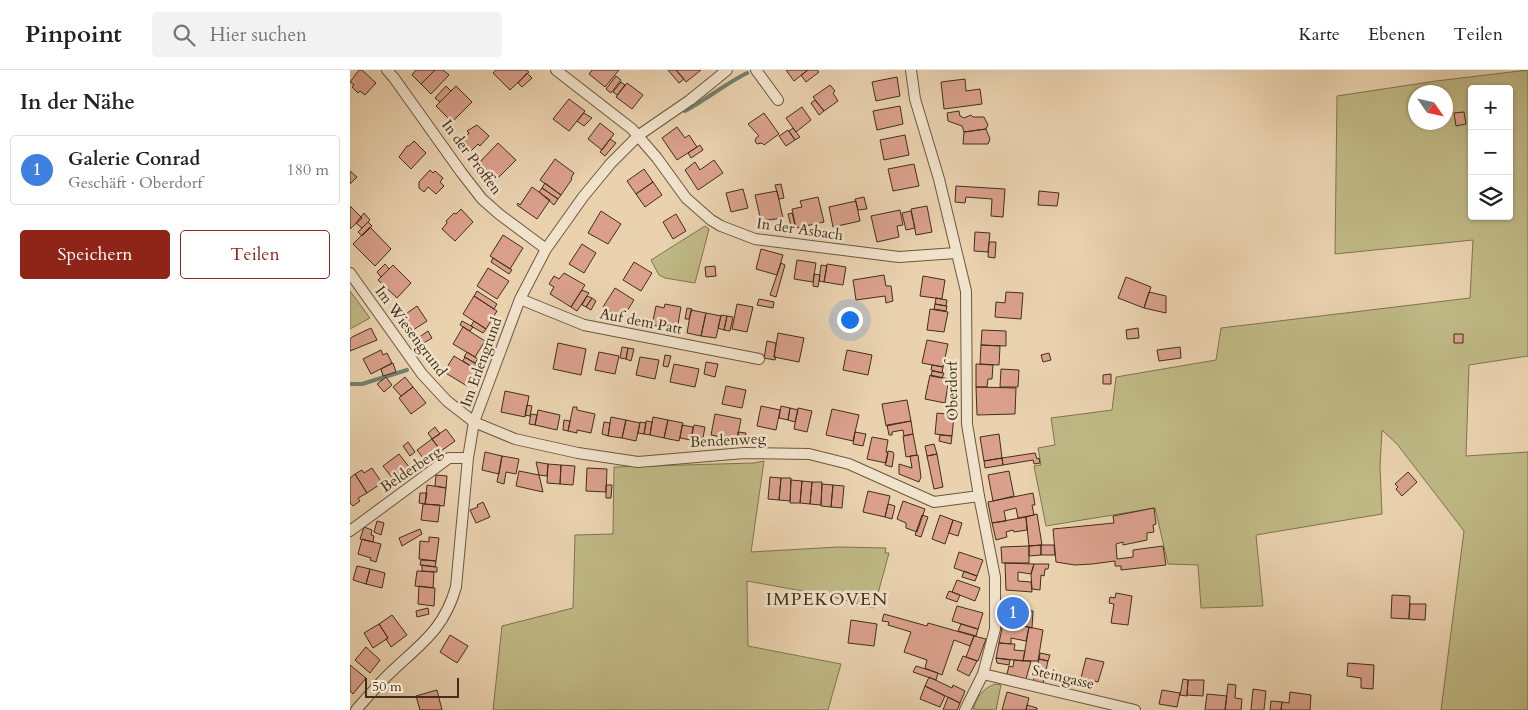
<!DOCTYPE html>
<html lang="de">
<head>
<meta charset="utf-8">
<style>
	:root { --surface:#fff; --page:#f2f2f2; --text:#222; --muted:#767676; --line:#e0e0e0; --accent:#8f2418 }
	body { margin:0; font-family:Cardo,serif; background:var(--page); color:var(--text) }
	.controls { position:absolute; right:15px; top:15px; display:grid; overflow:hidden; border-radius:5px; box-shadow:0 1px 4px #0004 }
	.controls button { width:45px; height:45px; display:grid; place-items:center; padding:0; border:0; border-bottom:1px solid var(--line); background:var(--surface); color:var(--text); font:25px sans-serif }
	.compass { position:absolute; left:1058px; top:15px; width:45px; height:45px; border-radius:50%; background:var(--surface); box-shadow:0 1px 4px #0004; rotate:124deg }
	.scale { position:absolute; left:15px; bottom:12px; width:94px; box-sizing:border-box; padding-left:5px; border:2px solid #402f19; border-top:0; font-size:14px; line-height:18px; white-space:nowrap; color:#402f19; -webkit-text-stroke:4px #f1e2cb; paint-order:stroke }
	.you { position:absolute; left:499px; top:249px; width:18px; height:18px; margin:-12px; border:4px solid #fff; border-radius:50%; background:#1a73e8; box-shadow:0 0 0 8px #1a73e833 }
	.badge { display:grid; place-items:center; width:32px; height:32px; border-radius:50%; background:var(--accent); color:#fff; font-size:16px; font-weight:700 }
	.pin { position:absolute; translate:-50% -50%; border:2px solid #fff; box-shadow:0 1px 5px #0006 }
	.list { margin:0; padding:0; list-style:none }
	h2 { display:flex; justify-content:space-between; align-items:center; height:65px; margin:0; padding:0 20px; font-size:21px }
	h2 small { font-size:16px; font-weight:400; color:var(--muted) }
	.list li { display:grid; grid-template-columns:32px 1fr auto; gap:15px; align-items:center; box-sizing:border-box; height:70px; margin:0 10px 10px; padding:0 10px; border:1px solid var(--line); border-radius:5px }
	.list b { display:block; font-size:19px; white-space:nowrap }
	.list p { margin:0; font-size:16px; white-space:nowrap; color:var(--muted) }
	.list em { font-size:16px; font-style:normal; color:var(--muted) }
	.actions { display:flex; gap:10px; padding:15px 20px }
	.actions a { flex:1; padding:11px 0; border:1px solid var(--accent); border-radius:5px; text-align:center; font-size:18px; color:var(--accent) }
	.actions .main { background:var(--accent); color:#fff }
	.icon { flex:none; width:28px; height:28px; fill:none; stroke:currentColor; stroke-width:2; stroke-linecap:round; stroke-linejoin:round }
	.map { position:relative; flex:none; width:1178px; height:640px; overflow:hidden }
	header { display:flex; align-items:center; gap:30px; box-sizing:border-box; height:70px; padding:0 25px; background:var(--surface); border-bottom:1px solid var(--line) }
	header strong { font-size:24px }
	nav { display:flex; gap:28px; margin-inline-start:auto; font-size:18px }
	.search { width:350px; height:45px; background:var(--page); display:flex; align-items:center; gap:12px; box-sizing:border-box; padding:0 18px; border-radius:5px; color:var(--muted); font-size:19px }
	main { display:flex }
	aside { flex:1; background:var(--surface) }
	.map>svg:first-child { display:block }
</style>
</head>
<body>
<header>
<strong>Pinpoint</strong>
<div class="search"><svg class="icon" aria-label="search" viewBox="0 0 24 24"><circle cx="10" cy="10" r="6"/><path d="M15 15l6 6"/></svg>Hier suchen</div>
<nav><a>Karte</a><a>Ebenen</a><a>Teilen</a></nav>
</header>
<main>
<aside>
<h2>In der Nähe<small></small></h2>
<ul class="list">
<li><span class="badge" style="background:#3f7fe0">1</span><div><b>Galerie Conrad</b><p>Geschäft · Oberdorf</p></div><em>180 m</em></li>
</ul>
<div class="actions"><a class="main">Speichern</a><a>Teilen</a></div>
</aside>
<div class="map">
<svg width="1178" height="640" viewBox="0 0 1178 640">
	<rect width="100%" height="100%" fill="#ead2af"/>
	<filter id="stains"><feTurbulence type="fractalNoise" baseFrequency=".004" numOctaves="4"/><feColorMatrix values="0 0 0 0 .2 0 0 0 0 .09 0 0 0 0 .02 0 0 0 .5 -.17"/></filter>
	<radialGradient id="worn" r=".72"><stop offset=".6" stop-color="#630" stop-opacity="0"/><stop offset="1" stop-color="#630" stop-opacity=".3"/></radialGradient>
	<path fill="#bfb985" stroke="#80744f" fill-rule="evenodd" d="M1178,0V286L1119,295L1116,386L1178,382V640H1091L1114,461L1047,374L1032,360L1030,396L1032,444L906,465L913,536L851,538L848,495L818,494L805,438L696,456L684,396L691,395L688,378L705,375L701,348L762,340L766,307L866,290L871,258L1120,228L1123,170L985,184L987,26L1086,11ZM1122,19H1159V146H1122ZM1066,22H1096V52H1066Z
		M355,156L359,159L345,213L315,208L309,205L301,190Z
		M0,221L20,248L0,259Z
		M414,391L401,482L488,477L536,478L535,483H539L524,538L475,525L397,511L398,576L491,594L478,640H143L152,556L223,538L225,465L263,464L264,397L404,393Z
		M645,614L651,615L646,640L623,639C627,627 632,619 645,614Z"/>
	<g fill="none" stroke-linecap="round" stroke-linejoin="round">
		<path stroke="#75816e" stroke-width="4" d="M335,41C357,29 375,14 397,3
			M0,314H12L57,300"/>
	</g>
	<path fill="#daa08c" stroke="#402f19" d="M9,0H12L26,13L15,25L10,21L8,23L2,17L4,15L0,12Z
		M66,0H85L71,14L62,5Z
		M85,0H93L99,5L81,24L71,14Z
		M146,0H176L179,2L160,20L143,3Z
		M242,0H269L255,17L239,4Z
		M318,0H326L334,9L329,13Z
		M326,0H351L336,12Z
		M436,0H458L444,11Z
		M458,0H467L469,2L456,12L451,5Z
		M177,3L182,8L172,17L168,13Z
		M266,6L271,10L261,23L256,19Z
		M547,7L550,26L526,31L522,12Z
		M615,9L616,21L630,19L632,34L594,39L591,12Z
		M271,12L275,15L267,25L263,22Z
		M277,13L293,25L282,39L266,27Z
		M480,15L485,21L483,23L488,31L474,41L463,27Z
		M96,16L101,21L90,32L85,28Z
		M106,16L122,32L102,52L86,36Z
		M219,29L235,41L219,61L203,49Z
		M465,30L474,41L469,45L461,33Z
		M550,36L553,54L527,60L523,41Z
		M452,37L461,50L446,62L436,48Z
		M609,41L610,46L614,48L621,45L623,47H634L638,55L636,59L614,62L612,56L598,51L597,43Z
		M1114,42L1116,54L1106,56L1104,43Z
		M234,43L242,48L234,56L227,51Z
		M414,43L429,64L414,75L412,73L407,74L405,71L406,68L409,66L398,54Z
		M250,53L264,64L252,80L238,69Z
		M127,55L139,66L130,76L128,74L121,81L115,76L117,73L113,70L119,63L117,61Z
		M327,57L335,68L339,65L347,77L327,90L312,68Z
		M443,58L450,67L445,70L439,61Z
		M636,59L640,69L638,74H613L614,62Z
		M438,60L445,70L436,76L429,66Z
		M555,65L559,85L534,90L530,70Z
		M260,69L266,73L255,86L250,82Z
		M64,71L76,83L61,99L49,87L57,76H59Z
		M148,73L166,90L145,111L141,107L137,106L128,94Z
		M350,75L353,80L341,88L338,83Z
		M205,89L224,103L221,108L222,109L211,125L190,110Z
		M364,90L373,103L348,120L335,100L345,92L350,100Z
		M564,94L569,116L543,121L538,99Z
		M294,99L303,112L286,124L277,111Z
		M80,100L83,103L85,101L93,108L90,112L94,116L86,124L78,117L74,122L69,118V112Z
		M0,101L7,107L0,114Z
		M303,112L312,125L295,137L286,124Z
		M195,113L211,125L208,129L192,118Z
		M431,114L434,128L429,129L425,115Z
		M606,116L655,119L653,147L641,146L642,129L616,127L615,133L605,132Z
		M182,117L200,130L187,149L167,135L168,133L170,135Z
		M192,118L208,129L204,135L189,122Z
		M393,119L398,138L381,142L376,123Z
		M427,121L433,148L411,151L405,125Z
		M689,121L709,123L707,136L688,135Z
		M468,127L474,152L446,158L442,139L452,137L450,131Z
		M514,127L517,139L508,140L505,129Z
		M506,131L510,151L483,157L479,137Z
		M0,136L12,148L0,159Z
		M577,136L582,162L566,165L561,139Z
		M111,139L123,152L105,171L92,159L97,153L96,151L104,143L106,144Z
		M550,140L553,155L547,156L549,167L527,172L521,146Z
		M251,141L271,154L258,174L238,163Z
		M561,141L565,158L556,160L552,143Z
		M14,143L20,150L12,158L6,153Z
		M442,143L445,155L441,156L438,144Z
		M326,144L336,161L323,169L313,152Z
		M18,152L22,156L12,166L8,162Z
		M20,157L41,179L25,196L3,174Z
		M625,162L640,163L638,182L624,181Z
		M153,165L173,178L160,199L140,186Z
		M639,172H646L645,188L638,187Z
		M232,174L246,183L234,203L219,194Z
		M411,179L433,185L427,205L406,199Z
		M143,188L162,200L159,204L141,192Z
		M447,190L466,193L463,212L444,209Z
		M284,192L302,203L291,221L273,210Z
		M431,193L435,195L426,227L420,225Z
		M35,194L39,199L31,207L27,202Z
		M477,194L496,197L493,215L474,212Z
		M43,195L61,213L47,228L28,210Z
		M471,195L477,196L474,212L469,211Z
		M365,196L366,206L356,207L355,197Z
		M138,198L159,211L147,229L127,216Z
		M214,203L235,215L221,237L200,224L204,217L199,214L204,206L209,209Z
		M464,204L470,205L468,217L463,216Z
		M534,205L536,216H541L543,231L536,233L535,226L506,230L503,210Z
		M573,206L595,210L592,229L570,226Z
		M776,207L801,217L794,238L768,228Z
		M265,218L284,230L272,249L253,237Z
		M232,220L239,223L227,241L221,237Z
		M127,221L147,234L144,239L124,226Z
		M656,222L673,223L671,249L645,247L646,232L655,233Z
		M799,222L816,226V243L794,238Z
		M124,226L147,241L136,259L113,244Z
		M237,226L242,228L236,237L232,235Z
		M242,228L246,231L241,240L236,237Z
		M586,228L597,230L596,236L585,234Z
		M409,229L424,232L423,238L407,235Z
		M315,234L331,237L327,260L302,255L306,236L314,238Z
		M387,234L403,237L397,262L382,259Z
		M585,234L597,236L596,241L584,239Z
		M67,236L77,251L63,260L53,246Z
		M337,238L342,239L339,249H335Z
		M580,239L598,242L594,262L577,260Z
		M341,240L356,243L351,266L337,263Z
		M356,243L371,246L366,268L351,266Z
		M371,245L377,246L374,260L368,258Z
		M377,246L383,247L380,261L374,260Z
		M112,251L123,257L120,261L110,255Z
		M124,251L136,259L133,263L121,256Z
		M113,257L135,271L125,287L103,274Z
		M21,258L27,270L0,281V269L2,267Z
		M788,258L789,268L777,269L776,260Z
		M632,260L656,261V276L631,275Z
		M78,261L82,268L72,274L68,268Z
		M428,263L454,268L449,292L424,287Z
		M1104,264H1113V273H1104Z
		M577,270L598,274L593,297L572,293Z
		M417,271L426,273L424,287H426L425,290L414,288Z
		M208,273L236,279L231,305L203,299Z
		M631,275L650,276L649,295L630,294Z
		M272,277L278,278L276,289L270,288Z
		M830,277L831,288L809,291L807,280Z
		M278,278L284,279L281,291L276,289Z
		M31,280L33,285L37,283L42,293L21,304L13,289Z
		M497,280L522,285L518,305L493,300Z
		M117,282L128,289L125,293L114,287Z
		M249,282L269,286L265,304L245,300Z
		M699,283L701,290L693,292L691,285Z
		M315,285L321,286L318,297L313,296Z
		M104,286L127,300L117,316L94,302Z
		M115,287L126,294L124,298L113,291Z
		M290,287L309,290L305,309L286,305Z
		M356,292L368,294L365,307L354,304Z
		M43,293L46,302L33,306L31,299Z
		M324,294L349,299L345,317L320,312Z
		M626,294L643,295L642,309H638L637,317H626Z
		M582,295L593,297L592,303L581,300Z
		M651,299L669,300L668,317H650Z
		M582,301L594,303L592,308L581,306Z
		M761,304V314H753V305Z
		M580,305L599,309L595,333L575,329Z
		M36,307L42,315L34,322L27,314Z
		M55,307L63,317L51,326L43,317Z
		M376,316L396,320L392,338L372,334Z
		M63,317L76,333L61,344L49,328Z
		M626,317L666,318L665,344L627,345Z
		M155,321L179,326L175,347L151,342Z
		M557,330L561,351L536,356L532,334Z
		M177,335L182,336L180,346L175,345Z
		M411,336L430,340L426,360L407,356Z
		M431,336L440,338L438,350L429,348Z
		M223,337H227V340L245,344L241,363L227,360V363L218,361Z
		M440,338L448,340L445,352L438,350Z
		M448,338L462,341L457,362L444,359Z
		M482,339L509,345L503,371L476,365Z
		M188,340L210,345L207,360L185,355Z
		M587,343L604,345L602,366L585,364Z
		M181,344L187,345L185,355L179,354Z
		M365,344L391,349L387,370L361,365Z
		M261,347L276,350L272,368L258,366Z
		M303,347L318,350L314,368L300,365Z
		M214,350L220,351L218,361L213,360Z
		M276,350L290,353L286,371L272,368Z
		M318,350L333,353L329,371L314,368Z
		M296,351L302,352L300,365L294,364Z
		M561,351L563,364L554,366L553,360L542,362V365H539L537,355Z
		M254,352L260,353L258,366L252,364Z
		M290,352L296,353L294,364L288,363Z
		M332,355L343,357L341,370L330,368Z
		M344,355L355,357L353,368L342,365Z
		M85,357L90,364L82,369L78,363Z
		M96,359L105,371L91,381L82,369Z
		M388,362L396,363L394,372L387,370Z
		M505,362L516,364L513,376L503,374Z
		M563,364L567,385L556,387L553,366Z
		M649,364L652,388L634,391L630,367Z
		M590,365L602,366L601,374L589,371Z
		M522,367L538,370L536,382L538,383L536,393L517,389Z
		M82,369L91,381L76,392L67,380Z
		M58,372L65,382L60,386L53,376Z
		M584,374L587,384L577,386L575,376Z
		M538,381L543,382L544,384L542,397L535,395Z
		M135,382L152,386L149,404L132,400Z
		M685,383L687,389L689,388L690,393L684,394L683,390L653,395L652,388Z
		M49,384L63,402L47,414L33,396Z
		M587,384L593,417L584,419L577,386Z
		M568,385L571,407L569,412L549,404V394L562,398L560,386Z
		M152,386L169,389L166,404L156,402L154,414L147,412Z
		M652,388L653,395L635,398L634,391Z
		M186,392L198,394L197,406L189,405Z
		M198,394L211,395L210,414L197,413Z
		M211,395L225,396L223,415L210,414Z
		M22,398L32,413L17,423L5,404L12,400L14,403Z
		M237,398L257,399L256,422L236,421Z
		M169,401L189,405L193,422L166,416Z
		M659,401L664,426L643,431L638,405Z
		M1058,402L1067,412L1052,426L1046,419L1048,417L1045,414Z
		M5,404L17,423L8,428L10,431L3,436L0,433V408Z
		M86,405L97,406L96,418L85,416Z
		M420,407L431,408L429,430L418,429Z
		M431,408H441L440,431L429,430Z
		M441,410L452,411L450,433H440Z
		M452,411L462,412L460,434L450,433Z
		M462,412H472L471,435L460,434Z
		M472,414L483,415L481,437L471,436Z
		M77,415L96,418L94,436L75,434Z
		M256,415H262L261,428H256Z
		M483,415L494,416L492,438L481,437Z
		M518,421L540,426L535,447L513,442Z
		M70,423H77L75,434L69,433Z
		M683,423L685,435H682L684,445L668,448L666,438L654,441L656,451L642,453L638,432Z
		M553,431L575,439L567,462L556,458V453L547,449Z
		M133,432L140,447L126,453L120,440L128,437L127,435Z
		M73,434L90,435L88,452L71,450Z
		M538,434L545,436L542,449L535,447Z
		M804,438L806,454L803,455L804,462L797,463V470L773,475V472L766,474L767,489L783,487V480L813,476L816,495L771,500V496H765V491L742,494L725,495L706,492L703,459L764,453L763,446Z
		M687,444L692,475L679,476L676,447Z
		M572,445L578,447L571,467L565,465Z
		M590,445L603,450L595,474L582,469Z
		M676,447L677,460L664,462L663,460L656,462L657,467L646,470L642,453Z
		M603,450L612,453L608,466L599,463Z
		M27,451L34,453L31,465L24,462Z
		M14,457L22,460L21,465L24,466L23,472L10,469Z
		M70,459L72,464L52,476L49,468Z
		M79,467L89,468L86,491L69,489L70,471L79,472Z
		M12,469L31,474L26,492L20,490L21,488L8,484Z
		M691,475V485L679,486V476Z
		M691,475H704L705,485H691Z
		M679,476V493H652L651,477Z
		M609,482L633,490L627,506L604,498Z
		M71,490L86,491L85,497L70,495Z
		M655,493L684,494L681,504L668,502V511L681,512L682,522L656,520Z
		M684,494H699L698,499H695L694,506L691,505L690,520L682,519L681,504Z
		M72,495L87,497V502L72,501Z
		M7,496L20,499L16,514L3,510Z
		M20,499L35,503L32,518L16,514Z
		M67,501L84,502L83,518L65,516Z
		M614,501L627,506L625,511L612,507Z
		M607,510L630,518L625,531L602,522Z
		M69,516L85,518L84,536L68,534Z
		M599,521L610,525L607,532L596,528Z
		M766,523L782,526L778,555L761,553L764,534L759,533L760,527L765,528Z
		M1042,525L1060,526L1059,549L1041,548Z
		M1060,534H1076L1075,550L1059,549Z
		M607,536L633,543L628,559L602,551Z
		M655,537L672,540L671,549L654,547Z
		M78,538L79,544L67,547L66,541Z
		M672,540L683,541L682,558L668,555Z
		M534,544L577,556L578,553L624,566L620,576L604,570L592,605L575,598L577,590L554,582L561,562L538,555L539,552L532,551Z
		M42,545L57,565L41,577L36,569L38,568L29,554Z
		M501,550L527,554L524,576L498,573Z
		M653,553L679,557L676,571L661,568V574L649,573Z
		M29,554L38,568L23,578L14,563Z
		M611,554L628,559L626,566L608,561Z
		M679,557L693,560L688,591H673Z
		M100,565L118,576L107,593L90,582Z
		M624,566L636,569L628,591L616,587Z
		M649,573L665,574L664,580L675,581L673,591L646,588Z
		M16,577L30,590L20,603L5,590Z
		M690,583L700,585L698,591L689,589Z
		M613,586L627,591L619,606L607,600Z
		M646,588L660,590L659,595L647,593Z
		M736,588L754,592L748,612L731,608Z
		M689,589L698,591L693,614L683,612Z
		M664,590L681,591L676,609L657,604L659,596L663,597Z
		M998,593L1024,595L1023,619L1011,618V608L997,606Z
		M0,595L16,608L3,624L0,621Z
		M566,596L588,603L586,610L563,602Z
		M579,607L602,618L603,615L615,621L610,633L575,616Z
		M833,609L838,610L837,626L830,625Z
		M838,610H854L853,626L837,625Z
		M878,614L886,615L885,628L892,629L891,640H875Z
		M575,616L595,626L590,637L570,629Z
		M903,619L916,621L914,640H901Z
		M87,620L92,640H70L66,626Z
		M812,620L830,623L827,637L809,634Z
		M657,622L679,628L676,640H652Z
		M940,622L961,625L960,640H931L932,632L939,633Z
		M857,624L877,626L875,640H855Z
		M598,627L610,633L607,640H593Z
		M921,631L932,632L931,640H920Z
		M677,635L687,638V640H676Z"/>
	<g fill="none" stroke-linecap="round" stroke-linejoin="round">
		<defs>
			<path id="minor" d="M37,0L44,8L111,102L132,129L149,144L196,179
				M206,0L282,59L307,88L336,128L361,150L371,156L405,169L549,187L606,183
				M406,0L428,30
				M561,0L565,29L589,109L616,221L617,354L629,426L645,507V559L633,604L615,640
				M0,203L72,304L97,331L124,352L165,369L228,383L288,392L394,383L459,384L499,394L584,432L629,426
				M170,229L234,255L409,289
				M0,461L99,388H118
				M633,604L785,640
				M6,640C16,629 25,618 35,608C67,576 93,563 106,517L118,388L124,352L170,229L196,179L233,127L261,93L289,65L340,30L377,0"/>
		</defs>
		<use href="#minor" stroke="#6a583e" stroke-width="12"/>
		<use href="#minor" stroke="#f1e2cb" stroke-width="10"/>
	</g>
	<g text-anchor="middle" stroke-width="5" stroke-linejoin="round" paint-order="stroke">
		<g font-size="15" fill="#402f19" stroke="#f1e2cb">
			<text transform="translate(122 87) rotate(53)" y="5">In der Proffen</text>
			<text transform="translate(450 159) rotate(8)" y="5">In der Asbach</text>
			<text transform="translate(291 251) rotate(11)" y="5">Auf dem Patt</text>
			<text transform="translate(61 261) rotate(53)" y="5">Im Wiesengrund</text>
			<text transform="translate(131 292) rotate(-70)" y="5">Im Erlengrund</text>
			<text transform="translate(602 321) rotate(-91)" y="5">Oberdorf</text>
			<text transform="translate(378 370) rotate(-3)" y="5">Bendenweg</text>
			<text transform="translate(61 399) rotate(-34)" y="5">Belderberg</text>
			<text transform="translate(713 607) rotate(13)" y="5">Steingasse</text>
		</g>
		<g font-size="18" letter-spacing="1" fill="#402f19" stroke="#f1e2cb">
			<text x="477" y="535">IMPEKOVEN</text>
		</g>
	</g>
	<rect width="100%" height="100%" filter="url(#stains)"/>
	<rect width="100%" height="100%" fill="url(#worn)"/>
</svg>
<div class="controls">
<button>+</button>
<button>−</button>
<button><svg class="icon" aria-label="layers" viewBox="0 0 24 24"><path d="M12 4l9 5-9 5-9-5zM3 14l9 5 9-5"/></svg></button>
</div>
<svg class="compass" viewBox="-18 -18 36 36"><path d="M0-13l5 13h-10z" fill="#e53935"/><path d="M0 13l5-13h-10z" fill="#767676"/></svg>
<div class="scale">50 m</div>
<div class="you"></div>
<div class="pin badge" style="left:663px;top:543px;background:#3f7fe0">1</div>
</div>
</main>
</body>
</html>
